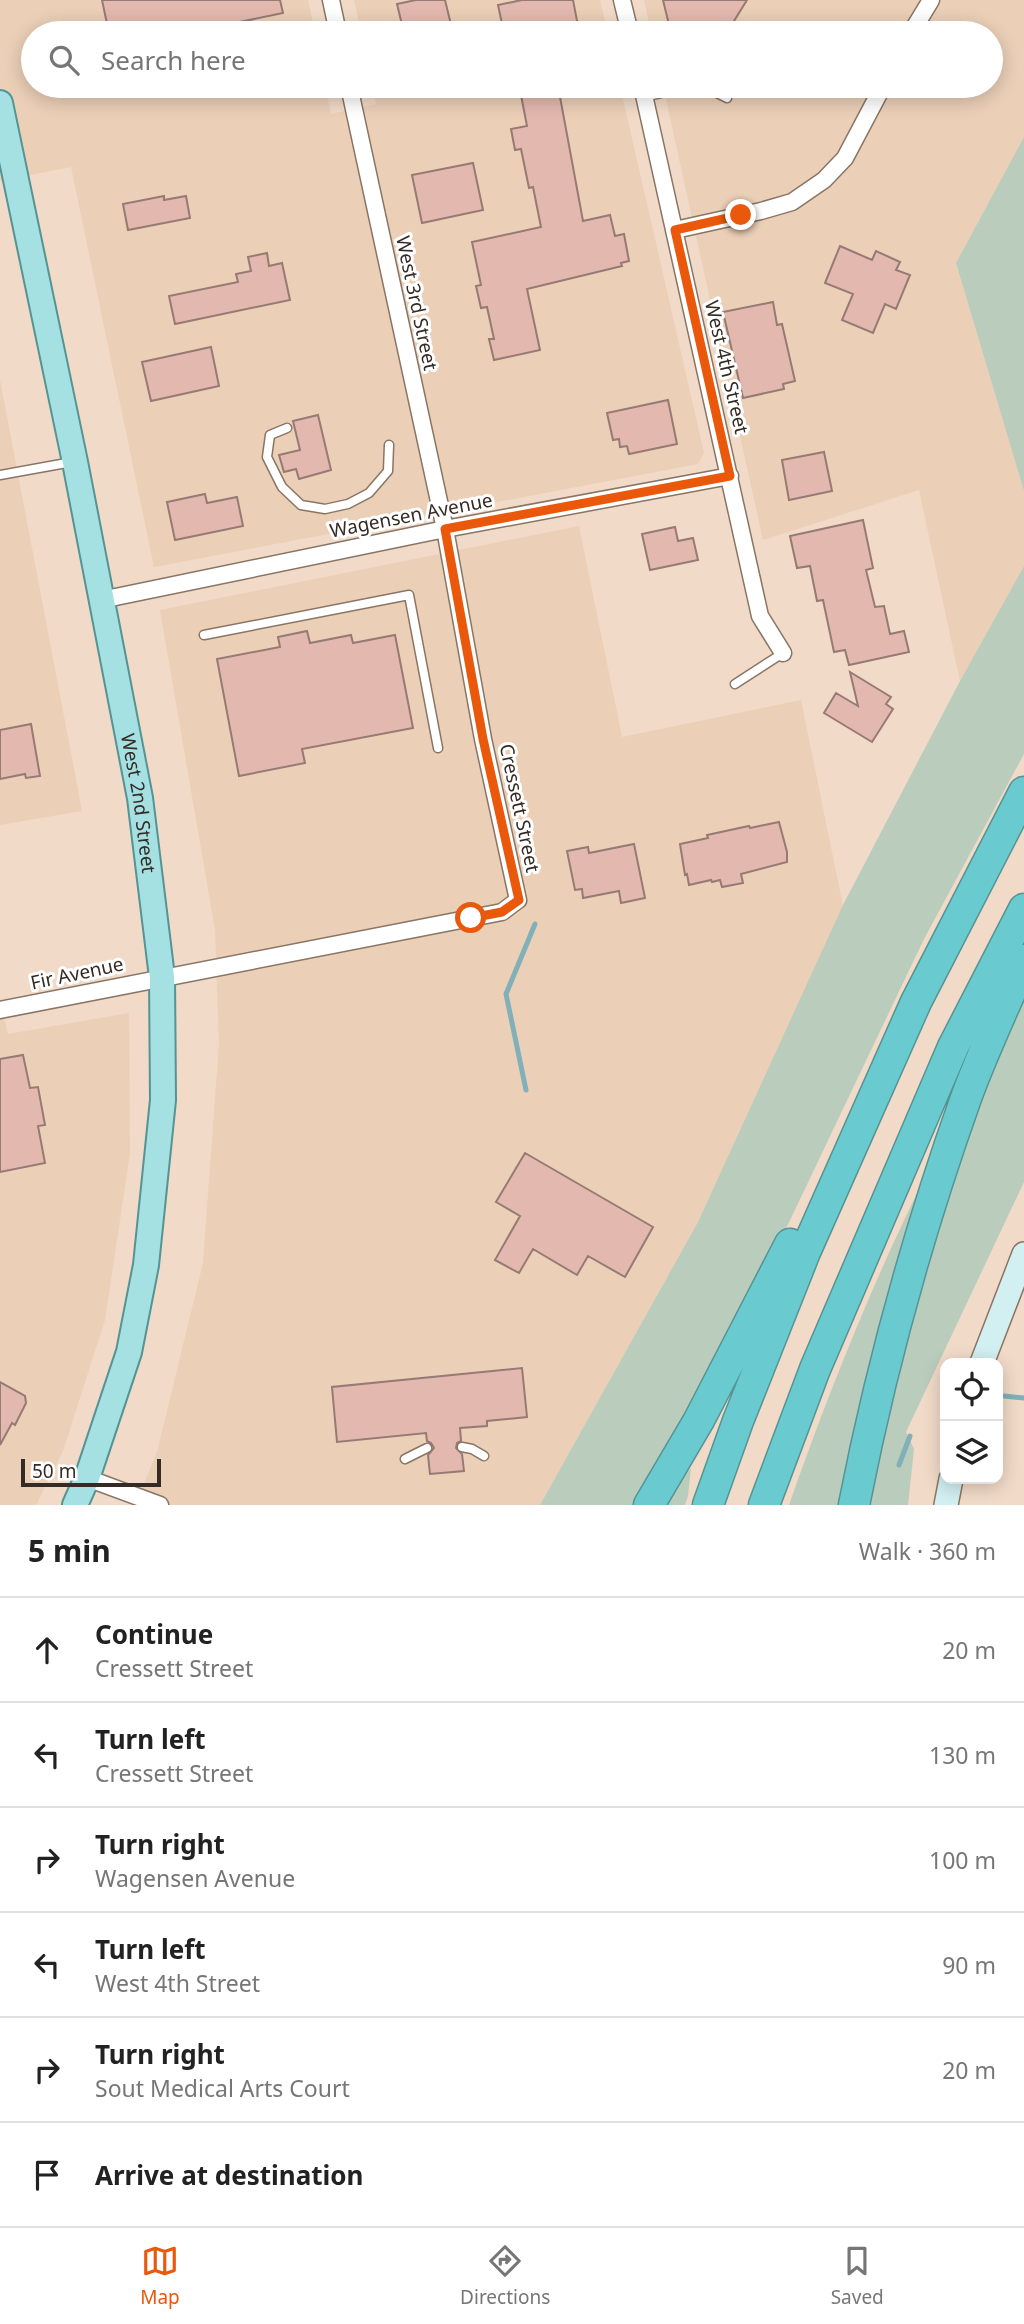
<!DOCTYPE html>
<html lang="en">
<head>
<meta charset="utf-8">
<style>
	:root { --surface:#fff; --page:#f2f2f2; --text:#222; --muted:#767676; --line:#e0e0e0; --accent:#ea580c }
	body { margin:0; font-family:"Noto Sans",sans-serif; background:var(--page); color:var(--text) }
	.controls { position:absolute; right:21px; bottom:21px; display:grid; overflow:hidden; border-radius:14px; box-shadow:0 4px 18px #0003 }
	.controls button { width:63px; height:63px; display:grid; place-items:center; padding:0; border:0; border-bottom:2px solid var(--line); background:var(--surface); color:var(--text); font:35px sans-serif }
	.scale { position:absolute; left:21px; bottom:18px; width:140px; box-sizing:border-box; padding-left:7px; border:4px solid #342b24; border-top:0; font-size:19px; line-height:24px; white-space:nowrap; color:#342b24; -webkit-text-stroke:5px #fff; paint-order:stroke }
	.stop { position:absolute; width:21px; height:21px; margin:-16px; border:5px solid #ea580c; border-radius:50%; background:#fff }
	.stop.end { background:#ea580c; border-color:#fff; box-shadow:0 2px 7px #0008 }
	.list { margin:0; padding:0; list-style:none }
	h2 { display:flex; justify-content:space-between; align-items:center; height:91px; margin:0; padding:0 28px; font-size:30px }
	h2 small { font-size:23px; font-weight:400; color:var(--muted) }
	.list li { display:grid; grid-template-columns:46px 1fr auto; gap:21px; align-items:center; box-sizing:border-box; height:105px; padding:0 28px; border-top:2px solid var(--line) }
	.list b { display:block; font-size:26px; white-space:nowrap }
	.list p { margin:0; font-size:23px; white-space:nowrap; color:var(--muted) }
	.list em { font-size:23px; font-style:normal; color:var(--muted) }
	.icon { flex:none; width:38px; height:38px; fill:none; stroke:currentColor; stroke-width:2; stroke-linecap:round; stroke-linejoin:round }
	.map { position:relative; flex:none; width:1024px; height:1505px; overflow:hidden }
	.search { position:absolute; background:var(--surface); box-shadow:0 4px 18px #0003; left:21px; right:21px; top:21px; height:77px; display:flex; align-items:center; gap:18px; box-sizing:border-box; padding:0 24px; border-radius:38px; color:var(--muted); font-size:26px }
	.sheet { height:721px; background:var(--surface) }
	nav { display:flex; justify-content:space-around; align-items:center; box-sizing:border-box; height:98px; border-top:2px solid var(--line); background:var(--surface); font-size:19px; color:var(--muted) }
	nav a { display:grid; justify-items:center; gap:4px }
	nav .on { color:var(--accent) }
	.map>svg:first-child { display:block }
</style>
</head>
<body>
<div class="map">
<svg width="1024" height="1505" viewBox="0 0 1024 1505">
	<rect width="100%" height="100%" fill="#f1dac8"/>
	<path fill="#ebcfb7" d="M0,0H308L315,33H33V86H325L331,114L376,104L373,86H620L704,453L698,464L154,567L71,167L0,181Z
		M354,0H600L608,33H361Z
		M644,0H1024V137L956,263L1024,491V566L960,681L919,490L763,540L663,86H991V33H651Z
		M0,380L82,811L0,825Z
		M579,526L622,737L801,700L843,906L698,1222L540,1505H135L157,1452L203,1263L219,1044L215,930L160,610Z
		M0,1001L8,1034L129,1013L130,1153L105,1320L63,1451L36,1505H0Z"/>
	<path fill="#baccbc" d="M1024,137V491L956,263Z
		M1024,566V754L924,939L782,1237L638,1505H540L698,1222L843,905L960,681Z
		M1024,999V1182L906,1432L914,1449L908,1505H866C891,1376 928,1246 974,1122C989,1080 1007,1040 1024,999Z
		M938,1151L841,1505H789C831,1385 880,1264 938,1151Z
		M691,1468L688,1496L685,1505H663L672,1489Z"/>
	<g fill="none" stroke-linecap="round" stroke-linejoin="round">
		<path stroke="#81b0b8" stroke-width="5" d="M526,1090L506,994L535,924
			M1004,1396L1024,1398
			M899,1465L910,1436"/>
	</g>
	<path fill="#e3b9af" stroke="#967a74" stroke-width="2" d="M102,0H280L283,13L235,23L236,27L205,33H109Z
		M416,0H445L453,33H404L397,4Z
		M522,0H573L578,26L546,33H504L498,5Z
		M663,0H747L734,21L736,33H671Z
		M541,86H558L583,221L610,215L615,236L624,234L629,261L621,263L622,266L527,289L540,350L494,360L489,339H494L487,307L481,308L476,286L481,285L472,242L541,227L533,187L529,188L521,149L515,150L511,129L527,126L520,90Z
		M473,163L483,210L422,223L412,175Z
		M164,196V200L186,196L190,218L128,230L123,204Z
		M840,246L872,260L876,251L900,262L896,270L910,275L896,309L885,304L873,333L842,320L853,294L825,283Z
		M267,253L269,266L282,263L290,300L175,324L169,296L238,282L236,274L251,271L248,257Z
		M773,302L777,325L782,324L795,381L783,384L784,389L743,398L723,312Z
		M211,347L219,386L151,401L142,362Z
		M668,400L677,444L629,454L627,446L620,447L619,439L613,440L607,413Z
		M318,415L331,470L299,479L296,469L284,472L279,455L300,450L293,421Z
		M824,452L832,491L789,500L782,460Z
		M205,494L207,503L237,497L243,526L175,540L167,502Z
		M863,520L873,568L866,570L875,607L884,606L890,634L904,631L909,652L849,665L845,650L834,652L823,600L817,601L810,566L797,568L790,536Z
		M675,527L678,541L693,538L698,560L650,570L642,534Z
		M307,631L310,643L351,635L353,643L395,635L413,728L302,749L305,763L239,776L217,659L280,647L278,637Z
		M850,672L891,697L886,704L893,709L872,742L824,713L836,693L858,706Z
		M31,724L40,776L26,778L25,774L0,779V730Z
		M779,822L787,852V862L741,874L743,883L722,887L720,880L712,882L711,880L689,885L687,874L685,875L680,844L708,838L707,835L749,826L750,828Z
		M634,844L645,898L621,903L619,891L583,898L582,889L575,890L567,851L588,847L589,853Z
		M23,1055L30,1088L38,1087L45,1125L38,1126L45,1163L0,1172V1059Z
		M525,1153L653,1227L625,1277L588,1256L577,1275L533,1249L519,1273L495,1260L520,1216L496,1202Z
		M522,1368L527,1417L487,1421V1426L460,1428L461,1441L457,1443L456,1448L462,1454L464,1471L430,1474L428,1455L434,1448L431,1443L427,1441L426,1433L337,1442L332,1387Z
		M0,1382L25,1396L26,1403L15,1425L12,1423L0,1445Z"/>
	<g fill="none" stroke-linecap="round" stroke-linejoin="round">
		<defs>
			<path id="lane" d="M703,86L727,98
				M644,97L683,88
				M287,428L270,435L267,457L282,487L301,505L325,509L348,504L369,493L388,471L389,445
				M0,475L72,462
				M204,635L409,595L438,748
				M735,684L783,653
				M462,1447L472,1449L484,1456
				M405,1459L427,1448"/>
			<path id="street" d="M331,0L338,33
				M622,0L630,33
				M911,33L931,0
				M642,86L760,616L783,653
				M675,230L761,211L792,202L824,180L845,158L883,86
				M101,600L445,529L730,476
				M0,1010L502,912L518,900L483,739L445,529L349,86
				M87,1478L160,1505"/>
			<path id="secondary" d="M982,1363L1024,1254
				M946,1505L951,1479"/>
			<g id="primary">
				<path id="s1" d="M0,103L75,462L140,798L162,977L163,1100L146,1265L129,1352L87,1478L75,1505"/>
			</g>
			<path id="highway" d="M649,1505L699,1420L790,1244
				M708,1505L738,1421L805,1252L916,1002L1024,792
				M764,1505L815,1369L953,1047L1024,909
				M854,1505C881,1367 919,1230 966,1098C983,1051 1005,1006 1024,960"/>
		</defs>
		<use href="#lane" stroke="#897564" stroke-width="11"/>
		<use href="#street" stroke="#897564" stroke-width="19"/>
		<use href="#secondary" stroke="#897564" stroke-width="26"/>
		<use href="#primary" stroke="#569393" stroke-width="28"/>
		<use href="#highway" stroke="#569393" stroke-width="33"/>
		<use href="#lane" stroke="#fff" stroke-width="8"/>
		<use href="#street" stroke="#fff" stroke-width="16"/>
		<use href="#secondary" stroke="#d2eff1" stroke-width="23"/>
		<use href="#primary" stroke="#a5e0e2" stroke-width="24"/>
		<use href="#highway" stroke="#69cbcf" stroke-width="30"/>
	</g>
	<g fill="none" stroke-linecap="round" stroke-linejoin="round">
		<path stroke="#ea580c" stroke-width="9" d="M471,918L502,912L519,900L483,739L445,529L730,476L675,230L741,215"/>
	</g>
	<g text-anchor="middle" stroke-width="6" stroke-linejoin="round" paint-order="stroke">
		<g font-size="19" fill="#342b24" stroke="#fff">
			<text transform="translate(417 303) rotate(78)" y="7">West 3rd Street</text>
			<text transform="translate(727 367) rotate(77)" y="7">West 4th Street</text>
			<text transform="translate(411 515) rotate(-11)" y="7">Wagensen Avenue</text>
			<text dy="7" stroke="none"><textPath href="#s1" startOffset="714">West 2nd Street</textPath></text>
			<text transform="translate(520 808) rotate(78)" y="7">Cressett Street</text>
			<text transform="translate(77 973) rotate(-12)" y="7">Fir Avenue</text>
		</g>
	</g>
</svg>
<div class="controls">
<button><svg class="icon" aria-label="locate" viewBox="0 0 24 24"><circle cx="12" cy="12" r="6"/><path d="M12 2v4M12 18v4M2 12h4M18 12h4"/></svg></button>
<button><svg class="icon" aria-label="layers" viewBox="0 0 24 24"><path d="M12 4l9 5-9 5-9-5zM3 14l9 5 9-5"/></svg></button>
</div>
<div class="scale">50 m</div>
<div class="stop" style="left:471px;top:918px"></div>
<div class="stop end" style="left:741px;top:215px"></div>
<div class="search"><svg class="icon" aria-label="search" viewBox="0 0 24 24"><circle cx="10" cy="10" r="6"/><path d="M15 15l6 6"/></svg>Search here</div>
</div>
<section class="sheet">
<h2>5 min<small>Walk · 360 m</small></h2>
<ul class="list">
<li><svg class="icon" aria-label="ahead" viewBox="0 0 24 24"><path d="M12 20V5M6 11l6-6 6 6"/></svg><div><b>Continue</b><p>Cressett Street</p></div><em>20 m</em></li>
<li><svg class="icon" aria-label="left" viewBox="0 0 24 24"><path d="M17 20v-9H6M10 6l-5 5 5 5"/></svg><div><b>Turn left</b><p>Cressett Street</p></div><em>130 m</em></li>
<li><svg class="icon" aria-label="right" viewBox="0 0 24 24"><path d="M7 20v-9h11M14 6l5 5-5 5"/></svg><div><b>Turn right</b><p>Wagensen Avenue</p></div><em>100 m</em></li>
<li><svg class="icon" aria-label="left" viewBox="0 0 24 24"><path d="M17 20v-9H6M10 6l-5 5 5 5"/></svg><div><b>Turn left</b><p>West 4th Street</p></div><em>90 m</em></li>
<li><svg class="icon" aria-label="right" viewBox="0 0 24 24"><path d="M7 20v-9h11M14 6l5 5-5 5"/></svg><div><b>Turn right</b><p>Sout Medical Arts Court</p></div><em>20 m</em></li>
<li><svg class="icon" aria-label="arrive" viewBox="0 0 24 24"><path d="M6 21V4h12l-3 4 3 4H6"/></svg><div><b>Arrive at destination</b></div></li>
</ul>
</section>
<nav>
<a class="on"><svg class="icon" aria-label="map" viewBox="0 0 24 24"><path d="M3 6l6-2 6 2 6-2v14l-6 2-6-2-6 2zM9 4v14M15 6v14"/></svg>Map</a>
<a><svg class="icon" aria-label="directions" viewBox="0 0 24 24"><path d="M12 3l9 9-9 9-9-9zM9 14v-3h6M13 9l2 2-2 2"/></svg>Directions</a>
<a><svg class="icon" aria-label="saved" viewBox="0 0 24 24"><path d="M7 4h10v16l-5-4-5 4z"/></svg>Saved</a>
</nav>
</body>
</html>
